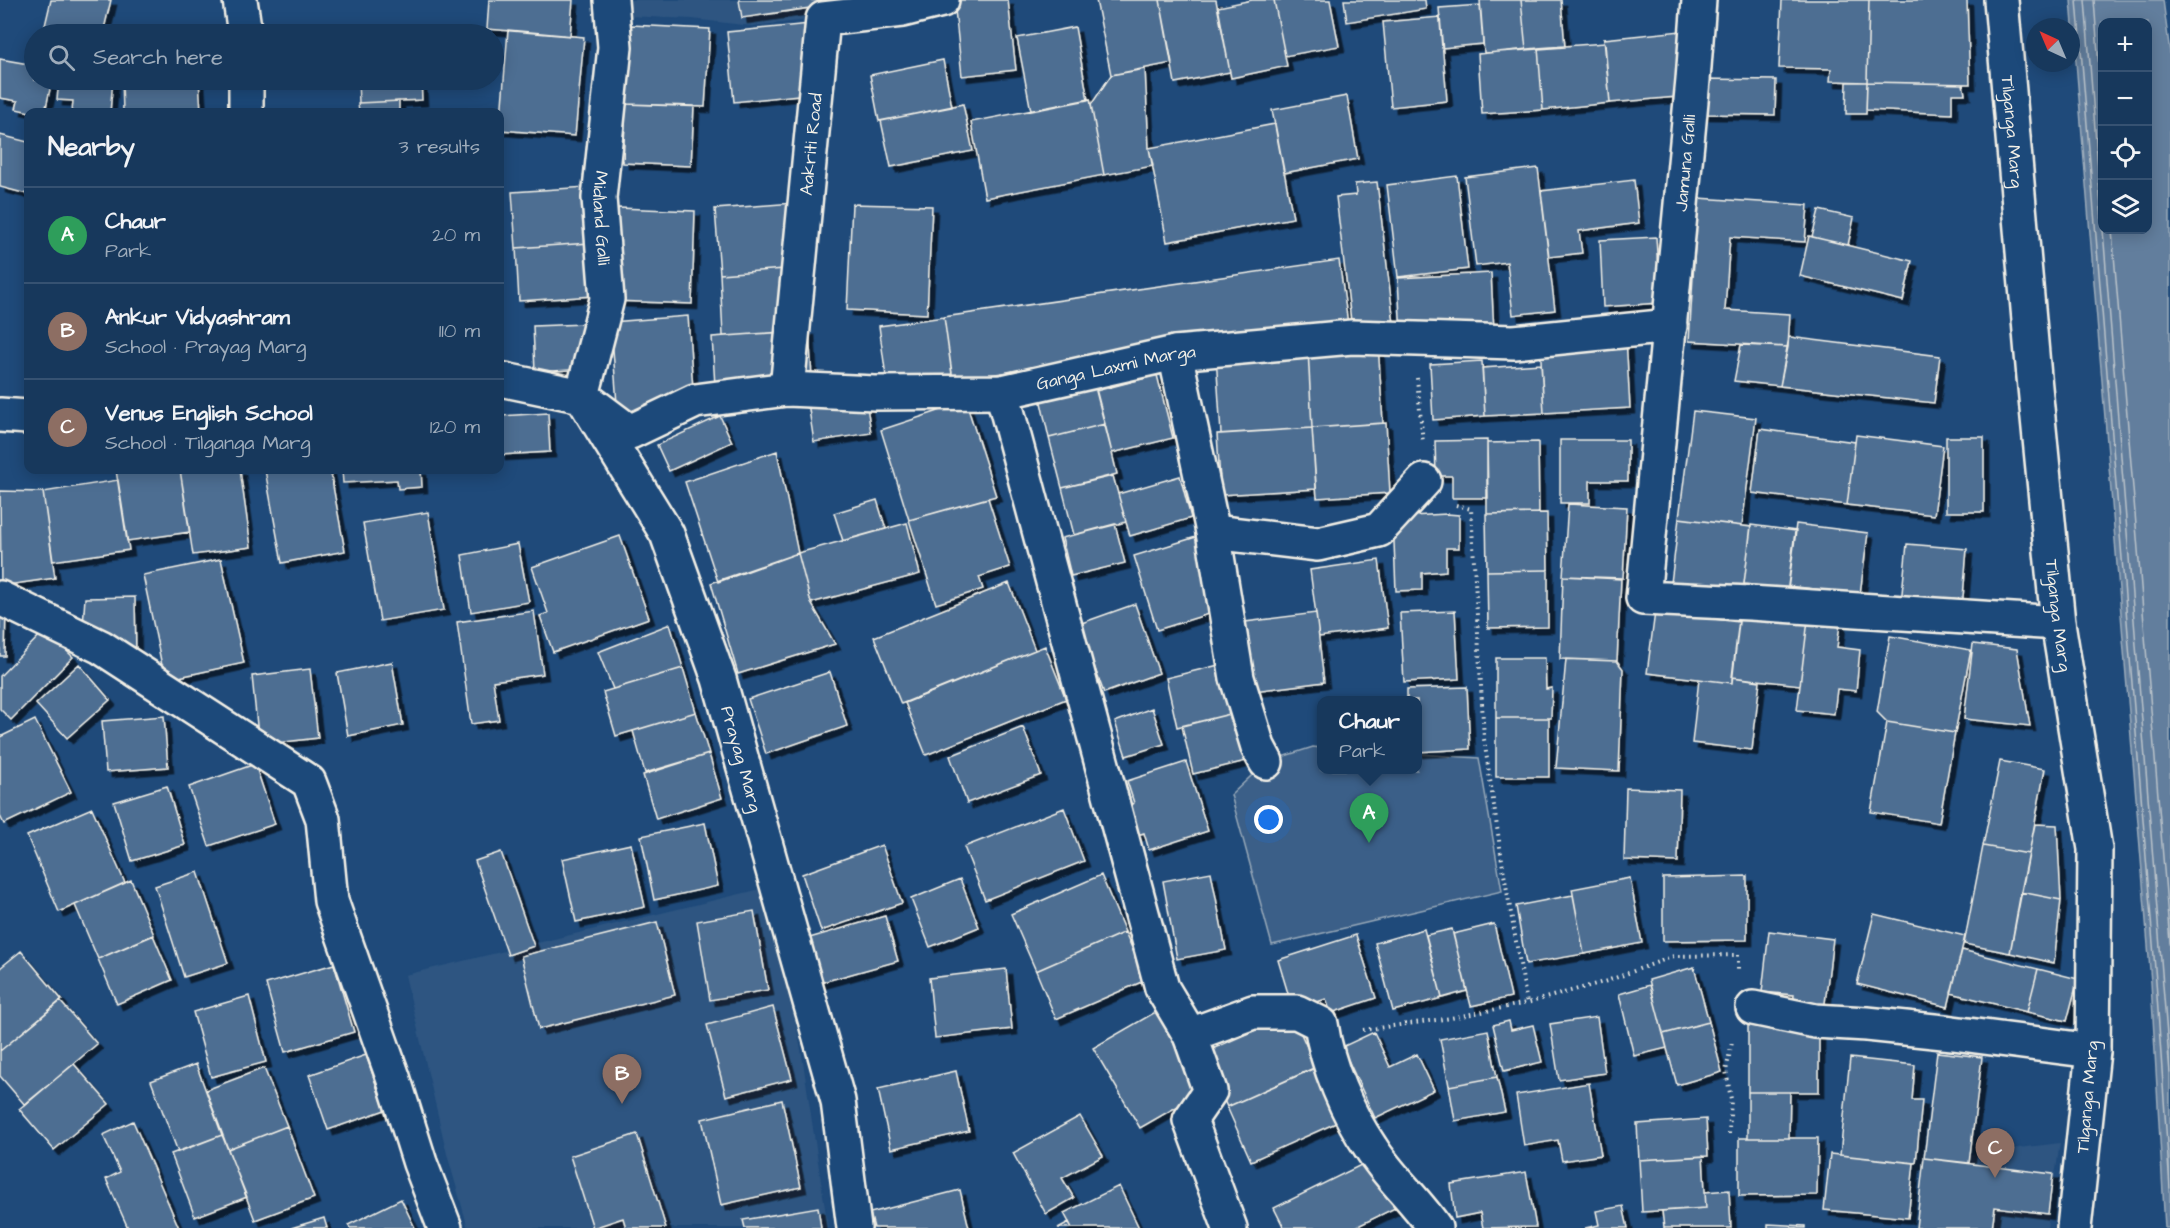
<!DOCTYPE html>
<html lang="en">
<head>
<meta charset="utf-8">
<style>
	:root { --surface:#17385c; --page:#244365; --text:#f1f3f6; --muted:#9eacbb; --line:#365272; --accent:#8bbbb9 }
	body { margin:0; font-family:"Architects Daughter",sans-serif; background:var(--page); color:var(--text) }
	.controls { position:absolute; right:18px; top:18px; display:grid; overflow:hidden; border-radius:12px; box-shadow:0 3px 15px #0003 }
	.controls button { width:54px; height:54px; display:grid; place-items:center; padding:0; border:0; border-bottom:2px solid var(--line); background:var(--surface); color:var(--text); font:30px sans-serif }
	.compass { position:absolute; left:2026px; top:18px; width:54px; height:54px; border-radius:50%; background:var(--surface); box-shadow:0 3px 15px #0003; rotate:316deg }
	.you { position:absolute; left:1269px; top:820px; width:21px; height:21px; margin:-15px; border:4px solid #fff; border-radius:50%; background:#1a73e8; box-shadow:0 0 0 9px #1a73e833 }
	.badge { display:grid; place-items:center; width:39px; height:39px; border-radius:50%; background:var(--accent); color:#fff; font-size:20px; font-weight:700 }
	.pin { position:absolute; translate:-50% -50px; filter:drop-shadow(0 2px 3px #0008) }
	.pin::after { content:''; position:absolute; top:32px; width:21px; height:18px; background:inherit; clip-path:polygon(0 0,100% 0,50% 100%) }
	.popup { position:absolute; left:1317px; top:696px; width:105px; height:78px; box-sizing:border-box; display:grid; place-content:center; border-radius:12px; background:var(--surface); filter:drop-shadow(0 2px 4px #0005); font-size:20px; white-space:nowrap; color:var(--muted) }
	.popup b { font-size:22px; color:var(--text) }
	.popup::after { content:''; position:absolute; left:50%; top:100%; margin-left:-12px; border:12px solid transparent; border-top-color:var(--surface) }
	.list { margin:0; padding:0; list-style:none }
	h2 { display:flex; justify-content:space-between; align-items:center; height:78px; margin:0; padding:0 24px; font-size:26px }
	h2 small { font-size:20px; font-weight:400; color:var(--muted) }
	.list li { display:grid; grid-template-columns:39px 1fr auto; gap:18px; align-items:center; box-sizing:border-box; height:96px; padding:0 24px; border-top:2px solid var(--line) }
	.list b { display:block; font-size:22px; white-space:nowrap }
	.list p { margin:0; font-size:20px; white-space:nowrap; color:var(--muted) }
	.list em { font-size:20px; font-style:normal; color:var(--muted) }
	.icon { flex:none; width:33px; height:33px; fill:none; stroke:currentColor; stroke-width:2; stroke-linecap:round; stroke-linejoin:round }
	.map { position:relative; flex:none; width:2170px; height:1228px; overflow:hidden }
	.search { position:absolute; background:var(--surface); box-shadow:0 3px 15px #0003; left:24px; top:24px; width:480px; height:66px; display:flex; align-items:center; gap:15px; box-sizing:border-box; padding:0 21px; border-radius:33px; color:var(--muted); font-size:22px }
	.panel { position:absolute; background:var(--surface); box-shadow:0 3px 15px #0003; left:24px; top:108px; width:480px; height:366px; border-radius:12px }
	.map>svg:first-child { display:block }
</style>
</head>
<body>
<div class="map">
<svg width="2170" height="1228" viewBox="0 0 2170 1228">
	<defs>
		<filter id="shadow"><feDropShadow dx="5.5" dy="5.5" stdDeviation="0" flood-color="#0009"/></filter>
	</defs>
	<rect width="100%" height="100%" fill="#1f4a7a"/>
	<filter id="ink" filterUnits="userSpaceOnUse"><feTurbulence type="fractalNoise" baseFrequency=".0167" numOctaves="2"/><feDisplacementMap in="SourceGraphic" scale="12" xChannelSelector="R" yChannelSelector="G"/><feConvolveMatrix kernelMatrix="1 2 1 2 8 2 1 2 1" color-interpolation-filters="sRGB"/></filter>
	<g filter="url(#ink)">
		<path fill="#2d5581" d="M627,0H942L902,10L752,26L692,19L628,16Z
			M769,887L802,1055L828,1228H468L447,1154L405,975Z
			M2060,1143L2047,1228H1921L1924,1199L1946,1157Z"/>
		<path fill="#3a5f88" stroke="#97a8b8" stroke-width="1.5" d="M1313,747L1321,748V770H1417V754L1479,758L1502,891L1272,945L1231,795L1266,762Z"/>
		<path fill="#627e9d" stroke="#9cacbb" stroke-width="1.5" fill-rule="evenodd" d="M2071,0H2163L2170,53V1228H2165L2151,982ZM2102,22H2148V230H2102Z"/>
		<g fill="none" stroke-linecap="round" stroke-linejoin="round">
			<path stroke="#bac3ca" stroke-width="1.5" d="M2077,0L2156,981L2170,1188
				M2085,0L2102,219
				M2094,0L2102,107
				M2103,230L2170,1073
				M2112,230L2170,943"/>
		</g>
		<path fill="#4d6e92" stroke="#f4f1e8" stroke-width="1.5" filter="url(#shadow)" d="M51,0H111L103,33L111,34H43Z
			M489,0H573L570,36L487,29Z
			M739,0H844V3L742,18Z
			M954,0H1008L1016,70L962,76Z
			M1096,0H1160L1172,63L1111,75Z
			M1160,0H1216L1230,72L1175,83Z
			M1252,0H1274L1287,66L1231,78L1218,7Z
			M1274,0H1330L1339,46L1285,56Z
			M1344,0H1425L1426,9L1347,22Z
			M1480,0H1521L1526,50L1484,53Z
			M1521,0H1561L1565,47L1526,50Z
			M1782,0H1869L1867,82L1830,81L1831,69L1779,68Z
			M1869,0H1967L1970,84L1867,82Z
			M1480,5L1483,44L1442,48L1439,8Z
			M1440,17L1447,101L1391,107L1383,22Z
			M820,23L826,92L734,102L727,32Z
			M631,25L710,29L705,107L626,104Z
			M1075,27L1088,100L1031,111L1017,38Z
			M508,30L584,37L575,136L500,130Z
			M1681,31L1688,96L1610,103L1604,39Z
			M1605,43L1610,103L1543,110L1538,48Z
			M1538,48L1543,110L1482,114L1478,54Z
			M0,59L34,65V80H52L45,112H30L16,109L18,101L0,98Z
			M943,60L952,107L879,121L870,75Z
			M1145,69L1149,148L1153,166L1104,175L1091,105L1111,75Z
			M1702,79L1776,80L1775,115L1701,114Z
			M59,80H113L110,112H72L73,101L57,100Z
			M122,80H199L201,112H123Z
			M358,80H421L422,100L359,103Z
			M1847,82H1867L1866,114H1846Z
			M1867,82L1963,84L1965,94H1952V114L1866,110Z
			M1347,96L1358,159L1284,173L1272,110Z
			M1090,99L1104,175L985,198L971,122Z
			M399,101V112H359L358,103Z
			M626,104L694,106L691,166L623,163Z
			M963,104L973,151L891,167L881,121Z
			M1275,124L1293,218L1167,242L1149,148Z
			M0,135L28,142L27,194L0,187Z
			M1538,168L1555,310L1513,315L1507,262L1476,266L1465,177Z
			M1457,176L1468,269L1398,277L1387,185Z
			M1634,180L1639,223L1579,231L1582,253L1549,257L1541,191Z
			M1377,182L1394,324L1352,329L1336,197L1356,195L1355,184Z
			M587,187L590,243L516,248L512,192Z
			M1698,198L1808,205L1805,242L1730,237L1725,310L1790,314L1788,347L1689,341Z
			M794,203L798,268L720,274L715,209Z
			M852,204L932,206L927,314L847,310Z
			M618,208L695,211L692,304L614,301Z
			M1819,210L1854,218L1848,245L1812,237Z
			M1809,236L1912,261L1903,301L1800,276Z
			M1656,237L1660,303L1603,307L1600,240Z
			M590,243L594,296L519,301L516,248Z
			M1339,260L1348,324L953,380L944,317Z
			M798,268L802,331L723,336L720,274Z
			M1491,273L1494,332L1401,337L1398,278Z
			M688,316L693,390L618,418L611,322Z
			M944,317L952,375L887,384L879,326Z
			M585,324L587,369L535,372L533,326Z
			M809,330L812,378L715,386L712,337Z
			M1626,337L1630,408L1544,413L1540,342Z
			M1789,337L1940,356L1934,403L1780,386Z
			M1378,343L1383,423L1312,428L1308,348Z
			M1741,345L1788,347L1780,386L1734,381Z
			M1308,350L1312,428L1221,434L1216,356Z
			M1482,361L1485,416L1433,420L1430,364Z
			M1541,364L1544,413L1485,416L1482,368Z
			M1157,375L1173,438L1112,453L1096,391Z
			M1095,385L1105,424L1049,438L1040,398Z
			M865,393L871,433L814,442L808,403Z
			M966,402L996,496L909,520L881,430Z
			M1693,411L1756,418L1742,526L1679,518Z
			M548,413L550,452L500,455V416Z
			M720,416L732,442L669,471L657,445Z
			M1386,423L1390,493L1317,498L1312,428Z
			M1105,424L1117,474L1062,488L1049,438Z
			M1312,428L1316,489L1221,495L1217,434Z
			M1760,429L1855,442L1847,505L1752,493Z
			M1856,435L1943,446L1934,515L1847,505Z
			M1946,437H1984V512H1946Z
			M1487,440L1488,498H1452V476H1436L1435,441Z
			M1560,440H1628V481H1590V503H1560Z
			M1538,442L1539,513L1487,514V443Z
			M777,451L798,553L718,582L685,482Z
			M116,470H180L190,532L127,541Z
			M180,470H240L251,547L193,555Z
			M265,470H330L345,551L282,563Z
			M342,470H421L422,487L398,489L397,480L343,483Z
			M1113,476L1126,522L1074,535L1062,488Z
			M1180,476L1191,518L1130,536L1118,494Z
			M118,480L129,550L53,561L43,492Z
			M0,491L43,492L55,578L1,586Z
			M988,498L1010,567L979,577L983,589L936,604L909,520Z
			M877,500L886,529L843,541L834,513Z
			M1568,504L1627,507L1623,578L1563,576Z
			M428,512L444,610L380,621L363,523Z
			M1547,513L1548,570L1487,571L1486,514Z
			M1447,514L1459,515V548H1446V571L1422,573V590L1396,591L1393,517Z
			M1679,518L1751,527L1743,591L1671,583Z
			M907,523L920,574L811,603L798,553Z
			M1115,524L1125,563L1071,576L1062,538Z
			M1796,524L1868,533L1860,594L1788,586Z
			M1751,525L1796,531L1788,589L1744,584Z
			M620,536L649,618L553,652L540,616L548,613L532,567Z
			M1196,537L1218,611L1157,630L1134,556Z
			M518,544L529,602L471,612L462,555Z
			M1907,544L1967,549L1962,609L1901,603Z
			M798,553L811,603L835,644L738,674L711,583Z
			M221,559L244,663L165,680L143,575Z
			M1379,560L1388,628L1319,637L1310,570Z
			M1548,570V627L1488,628L1487,571Z
			M1563,576L1621,579L1617,661L1560,659Z
			M1009,583L1035,650L901,704L874,637Z
			M135,597L136,655L83,626L85,598Z
			M0,604H6L5,656H0Z
			M1135,604L1159,673L1104,693L1094,666L1086,669L1076,625Z
			M534,611L543,674L493,681L499,720L471,724L457,622Z
			M1455,611L1459,679L1404,682L1400,613Z
			M1655,612L1739,622L1732,683L1647,673Z
			M1740,612L1808,620L1800,685L1732,677Z
			M1316,613L1324,682L1246,692L1237,623Z
			M1808,620L1840,624L1837,647L1860,650L1856,691L1837,689L1834,714L1797,710Z
			M670,624L683,668L613,689L598,652Z
			M45,630L73,657L11,720L0,709V676Z
			M1890,636L1971,650L1955,733L1887,722L1877,712Z
			M1973,644L2017,649L2030,726L1964,719Z
			M1045,646L1066,699L926,755L905,703Z
			M1496,658H1545L1546,689L1552,688L1551,718H1496Z
			M1566,659L1617,661L1623,669L1619,771L1556,768Z
			M392,662L403,725L348,736L337,673Z
			M1227,663L1238,712L1177,727L1166,678Z
			M79,664L110,700L67,738L36,704Z
			M683,668L696,712L616,736L603,692Z
			M310,669L318,738L259,745L252,676Z
			M830,672L847,726L766,754L748,699Z
			M1732,677L1760,681L1752,750L1692,743L1699,679L1732,683Z
			M1467,687L1470,749L1417,752V700H1407V689Z
			M1152,708L1164,744L1126,756L1115,722Z
			M696,712L709,754L645,773L633,731Z
			M1238,712L1250,760L1193,774L1182,726Z
			M164,716L168,767L106,772L102,721Z
			M1496,718H1549V777H1496Z
			M35,720L71,792L4,824L0,816V737Z
			M1887,722L1955,733L1939,823L1871,812Z
			M1023,727L1041,775L967,803L950,756Z
			M709,754L722,798L656,819L643,775Z
			M2000,761L2045,769L2029,854L1983,846Z
			M1186,762L1208,831L1149,850L1144,833L1137,835L1128,805L1134,803L1127,781Z
			M255,764L275,824L209,846L189,787Z
			M167,786L185,845L132,861L114,802Z
			M1626,788L1680,790L1678,862L1624,860Z
			M92,808L125,883L59,912L27,836Z
			M1064,808L1084,861L985,900L964,847Z
			M705,823L718,886L654,900L641,836Z
			M2035,824L2057,825L2061,900L2021,892Z
			M631,844L645,907L576,922L562,859Z
			M882,845L902,903L821,931L802,874Z
			M1983,846L2029,854L2010,953L1964,944Z
			M501,852L534,946L508,955L475,861Z
			M198,872L228,963L184,977L155,886Z
			M1211,872L1226,950L1177,959L1163,881Z
			M1101,875L1125,932L1036,971L1011,914Z
			M1747,876V940L1663,941V878Z
			M1630,878L1642,943L1584,954L1572,889Z
			M960,879L979,927L930,947L911,899Z
			M131,880L154,935L98,959L75,905Z
			M2021,892L2061,900L2054,963L2010,953Z
			M1573,895L1584,954L1526,964L1516,906Z
			M754,911L768,990L710,1000L697,921Z
			M1874,914L1965,936L1948,1007L1857,984Z
			M885,916L898,961L819,983L806,939Z
			M657,922L675,995L539,1029L521,956Z
			M1494,924L1511,997L1471,1006L1453,934Z
			M1424,929L1442,998L1393,1011L1375,943Z
			M1452,929L1467,991L1442,998L1426,935Z
			M1769,931L1833,939L1824,1011L1793,1007L1794,995L1762,992Z
			M1125,932L1146,980L1056,1019L1036,971Z
			M153,935L172,980L117,1004L98,959Z
			M1356,935L1376,998L1331,1013L1326,999L1293,1010L1278,960Z
			M1962,950L2038,969L2027,1012L1951,993Z
			M21,951L62,1000L0,1051V968Z
			M334,964L354,1032L285,1052L266,984Z
			M1694,967L1709,1022L1663,1034L1649,980Z
			M1006,969L1012,1029L935,1038L929,978Z
			M2038,969L2078,979L2067,1021L2027,1012Z
			M1650,985L1667,1048L1634,1056L1619,994Z
			M249,996L266,1062L211,1077L193,1012Z
			M60,1001L97,1044L25,1105L0,1076V1051Z
			M773,1007L792,1079L726,1096L707,1025Z
			M1159,1010L1206,1090L1140,1128L1093,1048Z
			M1292,1014L1316,1067L1227,1107L1203,1053Z
			M1597,1017L1605,1073L1559,1080L1550,1024Z
			M1509,1021L1511,1030L1533,1025L1542,1062L1504,1071L1493,1025Z
			M1709,1022L1722,1072L1677,1085L1663,1034Z
			M1748,1025H1819V1092H1748Z
			M1488,1030L1497,1077L1449,1086L1440,1039Z
			M1374,1032L1390,1067L1417,1054L1434,1090L1375,1118L1342,1047Z
			M1937,1052L1982,1057L1969,1163L1924,1158Z
			M366,1055L385,1110L328,1130L309,1075Z
			M1850,1058L1915,1065L1912,1100H1922L1916,1163L1840,1155Z
			M74,1064L109,1104L54,1150L19,1109Z
			M196,1064L222,1135L178,1152L151,1081Z
			M1324,1064L1347,1118L1251,1161L1227,1107Z
			M264,1068L287,1126L228,1149L206,1090Z
			M956,1071L969,1131L891,1149L878,1089Z
			M1497,1077L1505,1112L1455,1121L1449,1086Z
			M1589,1083L1601,1155L1562,1161L1558,1140L1524,1146L1516,1095Z
			M1748,1092H1790L1789,1138H1748Z
			M782,1100L801,1187L721,1205L702,1119Z
			M1080,1116L1103,1156L1062,1178L1074,1198L1046,1214L1013,1153Z
			M1706,1119L1708,1156L1639,1160L1637,1124Z
			M133,1121L179,1228H128L106,1179L120,1172L103,1135Z
			M287,1126L314,1198L255,1220L228,1149Z
			M637,1134L666,1228H626L623,1218L593,1228L570,1156Z
			M222,1135L247,1197L195,1217L171,1154Z
			M1739,1138H1818L1817,1195L1739,1196Z
			M1830,1154L1914,1163L1908,1218L1824,1210Z
			M1703,1156L1706,1208L1642,1212L1639,1160Z
			M1924,1158L2053,1174L2048,1214L1995,1207L1992,1228H1916Z
			M1371,1160L1395,1208L1354,1228H1284L1274,1208Z
			M1526,1172L1536,1227L1483,1228L1480,1213L1455,1218L1451,1184Z
			M1119,1186L1139,1228H1072L1064,1213Z
			M960,1190L969,1228H874L870,1213Z
			M1729,1190L1731,1228H1664L1662,1211L1706,1208L1705,1192Z
			M401,1199L415,1228H350L348,1225Z
			M1623,1206L1628,1228H1585L1599,1225L1596,1211Z
			M818,1207L821,1228H745L743,1220Z
			M324,1218L327,1228H291Z
			M1069,1222L1072,1228H1058Z
			M1768,1224L1805,1226V1228H1768Z"/>
		<g fill="none" stroke-linecap="round" stroke-linejoin="round">
			<defs>
				<g id="minor">
					<path d="M240,0L245,34"/>
					<path id="s1" d="M611,0L615,47L599,198L607,299L582,396L630,432L695,401L787,389L875,393L1002,392L1175,353L1352,337L1514,342L1670,326"/>
					<path d="M1699,0L1693,80L1643,598L1750,603L2058,623"/>
					<path id="s2" d="M2001,0L2034,377L2058,623L2095,849L2093,1051L2074,1228"/>
					<path d="M246,80V112"/>
					<path d="M1175,353L1213,532L1237,678L1258,747L1266,762"/>
					<path id="s3" d="M500,379L582,396L667,534L719,679L838,1101L854,1228"/>
					<path id="s4" d="M787,389L823,19L902,10L942,0"/>
					<path d="M1002,392L1162,988L1190,1035L1210,1091L1190,1120L1230,1228"/>
					<path d="M0,415L28,417"/>
					<path d="M1213,532L1318,544L1379,530L1424,481"/>
					<path d="M0,598L101,647L309,782L323,819L331,901L393,1077L420,1163L445,1228"/>
					<path d="M1753,1008L1815,1021L1867,1024L1953,1033L2093,1051"/>
					<path d="M1190,1035L1253,1012H1297L1321,1024C1327,1066 1347,1113 1371,1148C1389,1177 1416,1200 1435,1228"/>
				</g>
			</defs>
			<use href="#minor" stroke="#f4f1e8" stroke-width="38"/>
			<path stroke="#f4f1e8" stroke-width="4" stroke-dasharray="1.5 4.5" stroke-linecap="butt" d="M1417,378L1423,443
				M1456,505L1471,509L1484,739L1504,874L1527,1003L1607,981L1674,956L1738,955V972
				M1363,1030L1451,1018L1527,1003
				M1729,1134L1731,1099L1726,1071L1732,1042"/>
			<use href="#minor" stroke="#1f4a7a" stroke-width="33"/>
		</g>
	</g>
	<g text-anchor="middle" stroke-width="4.5" stroke-linejoin="round" paint-order="stroke">
		<g font-size="18" fill="#f4f1e8" stroke="#1f4a7a">
			<text dy="6" stroke="none"><textPath href="#s2" startOffset="132">Tilganga Marg</textPath></text>
			<text dy="6" stroke="none"><textPath href="#s4" startOffset="246">Aakriti Road</textPath></text>
			<text transform="translate(1685 163) rotate(-85)" y="6">Jamuna Galli</text>
			<text dy="6" stroke="none"><textPath href="#s1" startOffset="219">Midland Galli</textPath></text>
			<text dy="6" stroke="none"><textPath href="#s1" startOffset="957">Ganga Laxmi Marga</textPath></text>
			<text dy="6" stroke="none"><textPath href="#s2" startOffset="618">Tilganga Marg</textPath></text>
			<text dy="6" stroke="none"><textPath href="#s3" startOffset="483">Prayag Marg</textPath></text>
			<text transform="translate(2087 1097) rotate(-85)" y="6">Tilganga Marg</text>
		</g>
	</g>
</svg>
<div class="controls">
<button>+</button>
<button>−</button>
<button><svg class="icon" aria-label="locate" viewBox="0 0 24 24"><circle cx="12" cy="12" r="6"/><path d="M12 2v4M12 18v4M2 12h4M18 12h4"/></svg></button>
<button><svg class="icon" aria-label="layers" viewBox="0 0 24 24"><path d="M12 4l9 5-9 5-9-5zM3 14l9 5 9-5"/></svg></button>
</div>
<svg class="compass" viewBox="-18 -18 36 36"><path d="M0-13l5 13h-10z" fill="#e53935"/><path d="M0 13l5-13h-10z" fill="#9eacbb"/></svg>
<div class="you"></div>
<div class="pin badge" style="left:1369px;top:843px;background:#2e9e5b">A</div>
<div class="popup"><b>Chaur</b>Park</div>
<div class="pin badge" style="left:622px;top:1104px;background:#8d6e63">B</div>
<div class="pin badge" style="left:1995px;top:1178px;background:#8d6e63">C</div>
<div class="search"><svg class="icon" aria-label="search" viewBox="0 0 24 24"><circle cx="10" cy="10" r="6"/><path d="M15 15l6 6"/></svg>Search here</div>
<section class="panel">
<h2>Nearby<small>3 results</small></h2>
<ul class="list">
<li><span class="badge" style="background:#2e9e5b">A</span><div><b>Chaur</b><p>Park</p></div><em>20 m</em></li>
<li><span class="badge" style="background:#8d6e63">B</span><div><b>Ankur Vidyashram</b><p>School · Prayag Marg</p></div><em>110 m</em></li>
<li><span class="badge" style="background:#8d6e63">C</span><div><b>Venus English School</b><p>School · Tilganga Marg</p></div><em>120 m</em></li>
</ul>
</section>
</div>
</body>
</html>
